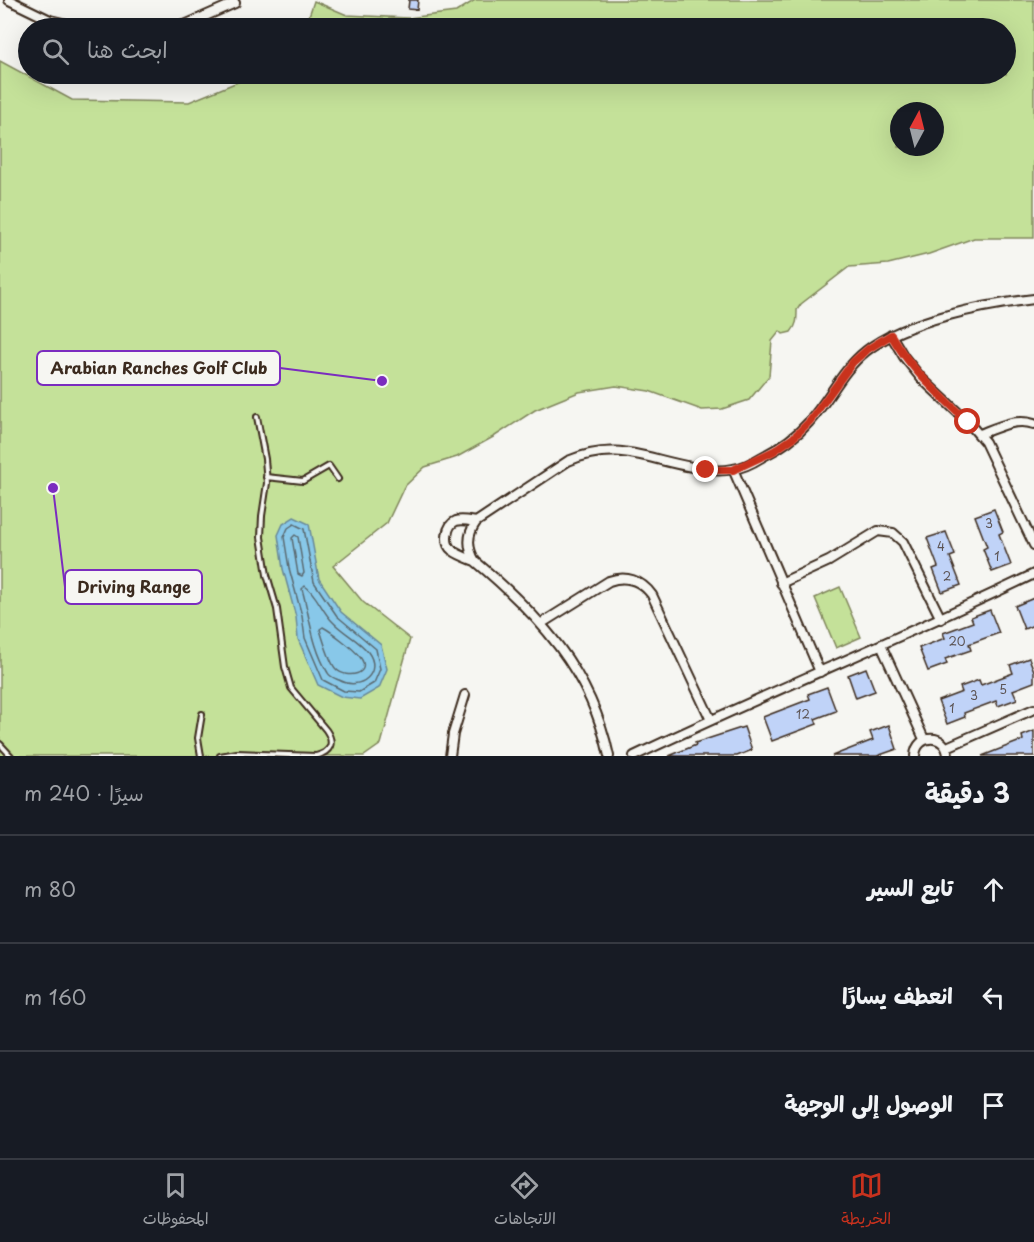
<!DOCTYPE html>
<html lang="ar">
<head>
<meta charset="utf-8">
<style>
	:root { --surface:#171b24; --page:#242831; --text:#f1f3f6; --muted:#9ea1a6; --line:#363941; --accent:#c8321e }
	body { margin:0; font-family:"Playpen Sans","Playpen Sans Arabic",sans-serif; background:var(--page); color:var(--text); direction:rtl }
	.compass { position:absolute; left:890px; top:102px; width:54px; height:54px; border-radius:50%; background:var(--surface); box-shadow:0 6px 24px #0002; rotate:7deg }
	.stop { position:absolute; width:18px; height:18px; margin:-14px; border:4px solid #c8321e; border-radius:50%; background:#fff }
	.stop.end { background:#c8321e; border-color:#fff; box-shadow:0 2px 6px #0008 }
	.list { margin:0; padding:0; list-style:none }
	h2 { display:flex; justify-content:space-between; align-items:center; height:78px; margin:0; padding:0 24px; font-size:26px }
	h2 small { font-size:20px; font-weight:400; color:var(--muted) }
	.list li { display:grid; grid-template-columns:39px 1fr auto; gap:18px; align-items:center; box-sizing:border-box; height:108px; padding:0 24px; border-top:2px solid var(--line) }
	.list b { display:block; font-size:22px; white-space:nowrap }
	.list em { font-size:20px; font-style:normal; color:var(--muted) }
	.icon { flex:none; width:33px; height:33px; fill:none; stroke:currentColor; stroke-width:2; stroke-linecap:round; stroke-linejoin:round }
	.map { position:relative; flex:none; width:1034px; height:756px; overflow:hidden; direction:ltr }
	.search { position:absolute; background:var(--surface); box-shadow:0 6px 24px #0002; left:18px; right:18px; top:18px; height:66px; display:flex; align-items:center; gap:15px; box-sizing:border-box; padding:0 21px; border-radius:33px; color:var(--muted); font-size:22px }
	.sheet { height:402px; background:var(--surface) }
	nav { display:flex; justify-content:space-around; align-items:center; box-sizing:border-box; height:84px; border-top:2px solid var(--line); background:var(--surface); font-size:16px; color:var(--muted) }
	nav a { display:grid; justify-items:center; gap:3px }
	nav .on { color:var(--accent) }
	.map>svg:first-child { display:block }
</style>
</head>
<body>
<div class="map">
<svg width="1034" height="756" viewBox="0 0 1034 756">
	<rect width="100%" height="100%" fill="#f6f6f2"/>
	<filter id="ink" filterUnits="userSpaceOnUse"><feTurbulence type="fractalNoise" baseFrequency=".0167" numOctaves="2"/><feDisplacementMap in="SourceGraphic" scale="12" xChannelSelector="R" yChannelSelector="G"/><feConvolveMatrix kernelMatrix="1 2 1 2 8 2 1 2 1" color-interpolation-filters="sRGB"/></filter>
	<g filter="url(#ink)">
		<path fill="#c4e199" stroke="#80865c" stroke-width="1.5" fill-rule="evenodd" d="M475,0H1034V238H974L929,254L888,264L849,267L801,304L797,310C797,320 797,325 791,332L783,334L780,331L772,341L769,376L749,400L722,409L702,410L649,391L616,386L579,392L535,410L495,436L457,457L425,467L404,487L387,523L333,566L363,602L410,639L381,744L364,756H0V61L72,100L189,102L257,74H1006V28H305L314,1L347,15L408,18L456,12ZM899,111H935V147H899Z
			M840,587L861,637L836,648L815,598Z"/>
		<path fill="#88c8e9" stroke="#698998" stroke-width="1.5" d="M294,517L309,524L319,579L341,612L381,645L387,669L379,688L360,699L342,697L318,685L298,639L296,617L283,569L278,535L283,524Z"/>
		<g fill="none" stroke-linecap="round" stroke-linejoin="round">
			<path stroke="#5a696f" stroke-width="1.5" d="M294,524L304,529L314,582L337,616L376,649L380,669L374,683L359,692L344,691L323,680L305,638L302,616L289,568L284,537L288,528Z
				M295,535L298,537L304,573L302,576L298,574L292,538Z
				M305,586C317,594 322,612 333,622C343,633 359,640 368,652C383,672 361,692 339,680C334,678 330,677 328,673C312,647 310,617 302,589Z
				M323,627C332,632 353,648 360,657C373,674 347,680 336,669C330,663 324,642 321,633L320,629Z"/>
		</g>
		<path fill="#c0d3f8" stroke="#3b2a1e" stroke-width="1.5" d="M409,0H418L417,10L408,9Z
			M994,509L1003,532L999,534L1011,565L992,572L983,549L987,547L975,516Z
			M946,532L955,555L950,557L961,585L942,592L933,569L938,567L927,538Z
			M1034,598V625L1024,629L1015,606Z
			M990,610L999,633L969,644L971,650L945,659L947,664L928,671L919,648L945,638L943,633L973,622L971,617Z
			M1029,658L1034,671V682L1013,690L1017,699L998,706L996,701L964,713L965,717L947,724L938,701L962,692L960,687L979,680L981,685L1013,673L1010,665Z
			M866,668L875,691L856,698L848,675Z
			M827,687L836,711L815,719L817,724L772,741L763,717L810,699L808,694Z
			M889,725L897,749L877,756H832L873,740L870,732Z
			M744,727L752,750L737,756H669L696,745L695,743Z
			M1034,731V756H982L1023,740L1022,736Z"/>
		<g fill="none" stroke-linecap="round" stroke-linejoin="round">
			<defs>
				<path id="lane" d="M266,477L303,481L329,466L338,479
					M0,744L11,756
					M201,756L198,738L202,714
					M220,756L237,753L316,756C331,752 335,743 326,730L291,688L285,667L277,609L267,575L261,537L262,516L267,483L265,459L257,417"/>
				<path id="street" d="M9,0L50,20L84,28
					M168,28L187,24L235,3
					M891,335L904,357L921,378L968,422L985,442L1034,545
					M980,434C998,427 1015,418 1034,424
					M733,469L820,672
					M475,561C467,558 458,555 452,550C444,544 446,525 456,521C462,519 470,521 476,522
					M781,583L829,561L878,531L893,533L903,542L941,619
					M542,623L609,581C626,575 641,580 652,595L711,720
					M881,645L924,739
					M947,747L1034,709
					M450,756L453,734L465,695
					M609,756C591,671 539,615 475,561C467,547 467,535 476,522L568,461C617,440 645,459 692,467C705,470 720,472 733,469C743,468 754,462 762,457C780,448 796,437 809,422C830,399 841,371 866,351C905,320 985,305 1034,299
					M634,756C766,693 902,638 1034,574
					M915,756C916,733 947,733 948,756"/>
			</defs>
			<use href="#lane" stroke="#3b2a1e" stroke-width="8"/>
			<use href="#street" stroke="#3b2a1e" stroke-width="12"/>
			<use href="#lane" stroke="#f6f6f2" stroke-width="4"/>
			<use href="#street" stroke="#f6f6f2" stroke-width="8"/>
		</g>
	</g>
	<g fill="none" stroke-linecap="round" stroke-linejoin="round" filter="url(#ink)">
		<path stroke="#c8321e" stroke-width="8" d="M706,470H733L774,451L793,438L810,421L853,362L868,349L891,335C913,373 938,392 968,422"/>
	</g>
	<g text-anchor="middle" stroke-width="6" stroke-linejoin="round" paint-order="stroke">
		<g font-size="12" fill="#5c5454">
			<text x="989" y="528">3</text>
			<text x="941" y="551">4</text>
			<text x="997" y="561">1</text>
			<text x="947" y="581">2</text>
			<text x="957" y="646">20</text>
			<text x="1003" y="694">5</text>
			<text x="974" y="700">3</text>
			<text x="952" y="713">1</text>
			<text x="803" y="719">12</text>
		</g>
	</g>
	<path fill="none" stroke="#7b2cbf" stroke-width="2" d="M382 381L280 368M53 488L65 587"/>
	<g fill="#7b2cbf" stroke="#f6f6f2" stroke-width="2">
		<circle cx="382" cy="381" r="6"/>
		<circle cx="53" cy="488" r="6"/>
	</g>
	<g fill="#f6f6f2" stroke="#7b2cbf" stroke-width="2">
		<rect x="37" y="351" width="243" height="34" rx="6"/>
		<rect x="65" y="570" width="137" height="34" rx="6"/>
	</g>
	<g font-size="16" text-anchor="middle" font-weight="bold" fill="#3b2a1e">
		<text x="159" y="374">Arabian Ranches Golf Club</text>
		<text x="134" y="593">Driving Range</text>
	</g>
</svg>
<svg class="compass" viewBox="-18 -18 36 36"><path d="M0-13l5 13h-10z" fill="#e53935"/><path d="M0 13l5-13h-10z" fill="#9ea1a6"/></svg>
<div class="stop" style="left:968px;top:422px"></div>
<div class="stop end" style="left:706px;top:470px"></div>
<div class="search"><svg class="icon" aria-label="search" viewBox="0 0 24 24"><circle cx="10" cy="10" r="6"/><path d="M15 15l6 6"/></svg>ابحث هنا</div>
</div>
<section class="sheet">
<h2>3 دقيقة<small>سيرًا · 240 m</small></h2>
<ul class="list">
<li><svg class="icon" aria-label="ahead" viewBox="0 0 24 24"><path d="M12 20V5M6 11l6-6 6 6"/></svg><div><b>تابع السير</b></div><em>80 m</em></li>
<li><svg class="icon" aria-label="left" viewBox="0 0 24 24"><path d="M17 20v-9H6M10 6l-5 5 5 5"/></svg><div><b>انعطف يسارًا</b></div><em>160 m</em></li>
<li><svg class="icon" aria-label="arrive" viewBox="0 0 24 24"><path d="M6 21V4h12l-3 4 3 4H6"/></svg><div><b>الوصول إلى الوجهة</b></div></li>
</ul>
</section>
<nav>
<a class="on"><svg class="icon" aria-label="map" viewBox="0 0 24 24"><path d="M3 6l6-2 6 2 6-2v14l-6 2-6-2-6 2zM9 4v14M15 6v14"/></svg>الخريطة</a>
<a><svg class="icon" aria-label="directions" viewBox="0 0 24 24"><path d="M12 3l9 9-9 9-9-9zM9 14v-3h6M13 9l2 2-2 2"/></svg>الاتجاهات</a>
<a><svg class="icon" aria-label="saved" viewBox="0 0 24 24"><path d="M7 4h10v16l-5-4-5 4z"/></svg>المحفوظات</a>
</nav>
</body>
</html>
